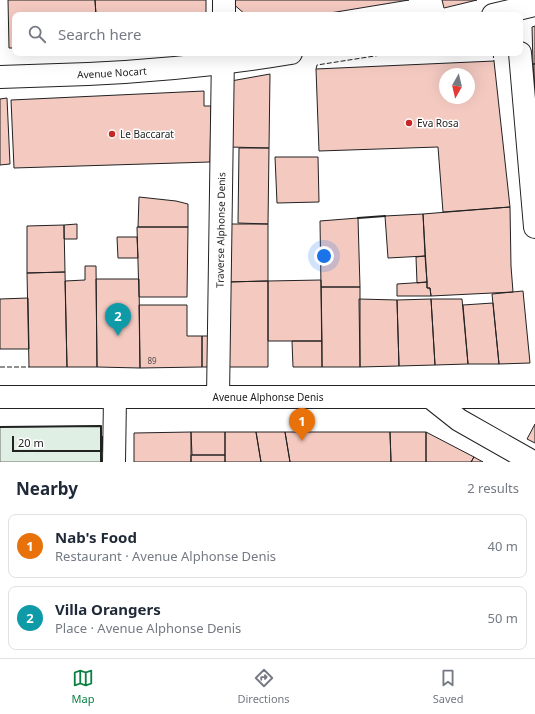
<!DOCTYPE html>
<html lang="en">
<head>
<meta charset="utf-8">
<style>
	:root { --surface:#fff; --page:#f6f6f7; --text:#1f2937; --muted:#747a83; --line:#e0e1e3; --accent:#0b8043 }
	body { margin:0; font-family:"Noto Sans",sans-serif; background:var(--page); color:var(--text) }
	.compass { position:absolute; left:439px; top:68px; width:36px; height:36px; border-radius:50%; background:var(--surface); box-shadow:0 4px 16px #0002; rotate:188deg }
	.scale { position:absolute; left:12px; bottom:10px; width:91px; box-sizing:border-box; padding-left:4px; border:2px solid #222; border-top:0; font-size:11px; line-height:14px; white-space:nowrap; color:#222; -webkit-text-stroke:3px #fff; paint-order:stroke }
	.you { position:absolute; left:324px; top:256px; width:14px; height:14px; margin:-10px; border:3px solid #fff; border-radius:50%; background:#1a73e8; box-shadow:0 0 0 6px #1a73e833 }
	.badge { display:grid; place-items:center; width:26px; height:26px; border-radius:50%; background:var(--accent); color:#fff; font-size:13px; font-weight:700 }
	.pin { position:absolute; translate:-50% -33px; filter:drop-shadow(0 1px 2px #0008) }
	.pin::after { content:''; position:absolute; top:21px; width:14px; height:12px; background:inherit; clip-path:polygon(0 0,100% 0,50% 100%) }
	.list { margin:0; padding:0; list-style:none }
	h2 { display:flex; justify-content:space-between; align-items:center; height:52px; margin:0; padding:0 16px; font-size:17px }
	h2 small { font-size:13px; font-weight:400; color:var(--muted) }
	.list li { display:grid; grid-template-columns:26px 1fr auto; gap:12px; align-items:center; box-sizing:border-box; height:64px; margin:0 8px 8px; padding:0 8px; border:1px solid var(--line); border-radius:8px }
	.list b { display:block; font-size:15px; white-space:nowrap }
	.list p { margin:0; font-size:13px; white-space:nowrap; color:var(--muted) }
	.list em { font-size:13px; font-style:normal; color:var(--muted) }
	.icon { flex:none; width:22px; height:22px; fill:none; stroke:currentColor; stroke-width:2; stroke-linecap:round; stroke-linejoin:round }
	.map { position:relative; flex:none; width:535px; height:462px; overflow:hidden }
	.search { position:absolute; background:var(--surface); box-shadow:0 4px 16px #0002; left:12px; right:12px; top:12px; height:44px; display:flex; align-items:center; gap:10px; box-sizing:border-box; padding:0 14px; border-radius:8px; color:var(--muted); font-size:15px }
	.sheet { height:196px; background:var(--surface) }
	nav { display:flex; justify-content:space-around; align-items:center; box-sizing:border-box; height:56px; border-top:1px solid var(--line); background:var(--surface); font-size:11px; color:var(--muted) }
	nav a { display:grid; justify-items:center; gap:2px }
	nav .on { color:var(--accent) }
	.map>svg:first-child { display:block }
</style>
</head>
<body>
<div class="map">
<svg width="535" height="462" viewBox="0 0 535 462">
	<rect width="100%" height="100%" fill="#fff"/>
	<path fill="#e0efe3" stroke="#6f6f6f" d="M101,426V462H0V427Z"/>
	<path fill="#f3c9c0" stroke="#222" fill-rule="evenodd" d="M8,0H95L96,15H15V48H9Z
		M95,0H206V15H96Z
		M231,0H409L318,15H246L231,2Z
		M442,0H477L444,8Z
		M535,26V64H533L532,27Z
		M494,61L510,207L443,212L438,147L319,151L316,69ZM445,74H469V98H445Z
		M533,64H535V88Z
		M270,74L269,148L229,147L231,81Z
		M204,91V106H211L210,162L14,168L11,100Z
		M7,98L10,164L0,165V99Z
		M239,148H269L268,224L238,223Z
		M275,157H318L319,202L277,203Z
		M139,197L176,201L188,204V227H138Z
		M510,207L511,266L513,292L431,296L430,288H427V282L423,214Z
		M423,214L425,256L388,258L385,216Z
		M358,218L360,287H321L320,221Z
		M77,224V239H64V225Z
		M226,224H268V281L226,282Z
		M64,225L65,272L27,273V226Z
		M137,227H188L187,297H139Z
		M117,237H137L138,258H118Z
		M425,256L427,282L417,283L416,257Z
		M85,266H96L97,367H67L65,281L85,280Z
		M65,272L67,367H29L27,273Z
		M96,279H139L140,368L97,367Z
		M321,280L322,341H268V281Z
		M268,281V367H226V282Z
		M427,282V288H430L431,296H397V284Z
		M321,287H360V367H322Z
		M523,291L530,363L499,364L492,294Z
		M28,298L29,349H0V299Z
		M359,299L397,300L399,366L360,367Z
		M431,299L435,365L399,366L397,300Z
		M431,299H462L468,364L435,365Z
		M493,303L499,364H468L463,305Z
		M139,305H187V336H202V367L140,368Z
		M202,336H226V367H202Z
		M292,341H322V367H293Z
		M535,424V443L527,439Z
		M191,432H225V455H192Z
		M191,432V462H134V433Z
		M225,432H256L261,462H225Z
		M256,432H285L290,462H261Z
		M285,432H390L391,462H290Z
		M390,432H426V462H391Z
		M426,432L474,457L471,462H426Z
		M191,455H225V462H191Z
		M474,457L483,462H471Z"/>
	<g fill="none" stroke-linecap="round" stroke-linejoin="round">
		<defs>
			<g id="minor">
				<path d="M224,15V0"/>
				<path d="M493,15L535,5"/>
				<path d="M520,53L535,227"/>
				<path id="s1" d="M0,77C29,76 59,75 88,74C156,71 225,64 291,53"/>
				<path id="s2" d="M218,397L223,53"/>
				<path d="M430,397L459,420L533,462"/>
				<path d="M114,462L115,397"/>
			</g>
			<g id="major">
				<path id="s3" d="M0,397H535"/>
			</g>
		</defs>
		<use href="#minor" stroke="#222" stroke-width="24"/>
		<use href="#major" stroke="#222" stroke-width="24"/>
		<use href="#minor" stroke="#fff" stroke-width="22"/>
		<use href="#major" stroke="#fff" stroke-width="22"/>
		<path stroke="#222" stroke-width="1" stroke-dasharray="5 2" stroke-linecap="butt" d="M493,53L494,61
			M316,69L317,65L394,53
			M0,367H29"/>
		<path stroke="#222" stroke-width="2" d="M358,218L385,216
			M0,427L101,426V462"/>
	</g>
	<g fill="#c62828" stroke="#fff" stroke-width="1.5">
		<circle cx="409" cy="123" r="4"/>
		<circle cx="112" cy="134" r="4"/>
	</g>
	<g text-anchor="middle" stroke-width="3" stroke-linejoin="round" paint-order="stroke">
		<g font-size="8" fill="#564c4a">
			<text x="152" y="364">89</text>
		</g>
		<g font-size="10" fill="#222" stroke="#fff">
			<text dy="4" stroke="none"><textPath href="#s1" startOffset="112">Avenue Nocart</textPath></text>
			<text dy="4" stroke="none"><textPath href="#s2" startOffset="167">Traverse Alphonse Denis</textPath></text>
			<text dy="4" stroke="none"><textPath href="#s3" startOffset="268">Avenue Alphonse Denis</textPath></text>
		</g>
		<g font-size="10" fill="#222" stroke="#fff" text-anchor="start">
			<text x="417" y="127">Eva Rosa</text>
			<text x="120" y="138">Le Baccarat</text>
		</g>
	</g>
</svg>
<svg class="compass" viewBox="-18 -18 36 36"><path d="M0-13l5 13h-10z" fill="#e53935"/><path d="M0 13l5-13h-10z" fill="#747a83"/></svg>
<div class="scale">20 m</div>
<div class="you"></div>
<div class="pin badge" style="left:302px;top:441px;background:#e8710a">1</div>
<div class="pin badge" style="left:118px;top:336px;background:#0f9aa8">2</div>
<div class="search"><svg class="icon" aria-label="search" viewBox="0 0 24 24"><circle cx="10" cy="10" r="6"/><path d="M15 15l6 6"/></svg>Search here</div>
</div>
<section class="sheet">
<h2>Nearby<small>2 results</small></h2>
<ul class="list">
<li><span class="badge" style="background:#e8710a">1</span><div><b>Nab's Food</b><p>Restaurant · Avenue Alphonse Denis</p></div><em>40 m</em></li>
<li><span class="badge" style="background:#0f9aa8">2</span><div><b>Villa Orangers</b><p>Place · Avenue Alphonse Denis</p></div><em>50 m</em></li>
</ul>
</section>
<nav>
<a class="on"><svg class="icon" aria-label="map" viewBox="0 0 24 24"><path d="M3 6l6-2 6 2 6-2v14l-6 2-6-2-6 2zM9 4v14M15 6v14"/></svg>Map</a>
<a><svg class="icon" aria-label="directions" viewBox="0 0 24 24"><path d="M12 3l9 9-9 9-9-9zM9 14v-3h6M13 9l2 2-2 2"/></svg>Directions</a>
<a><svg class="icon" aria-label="saved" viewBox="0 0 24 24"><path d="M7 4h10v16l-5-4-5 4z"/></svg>Saved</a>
</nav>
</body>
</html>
